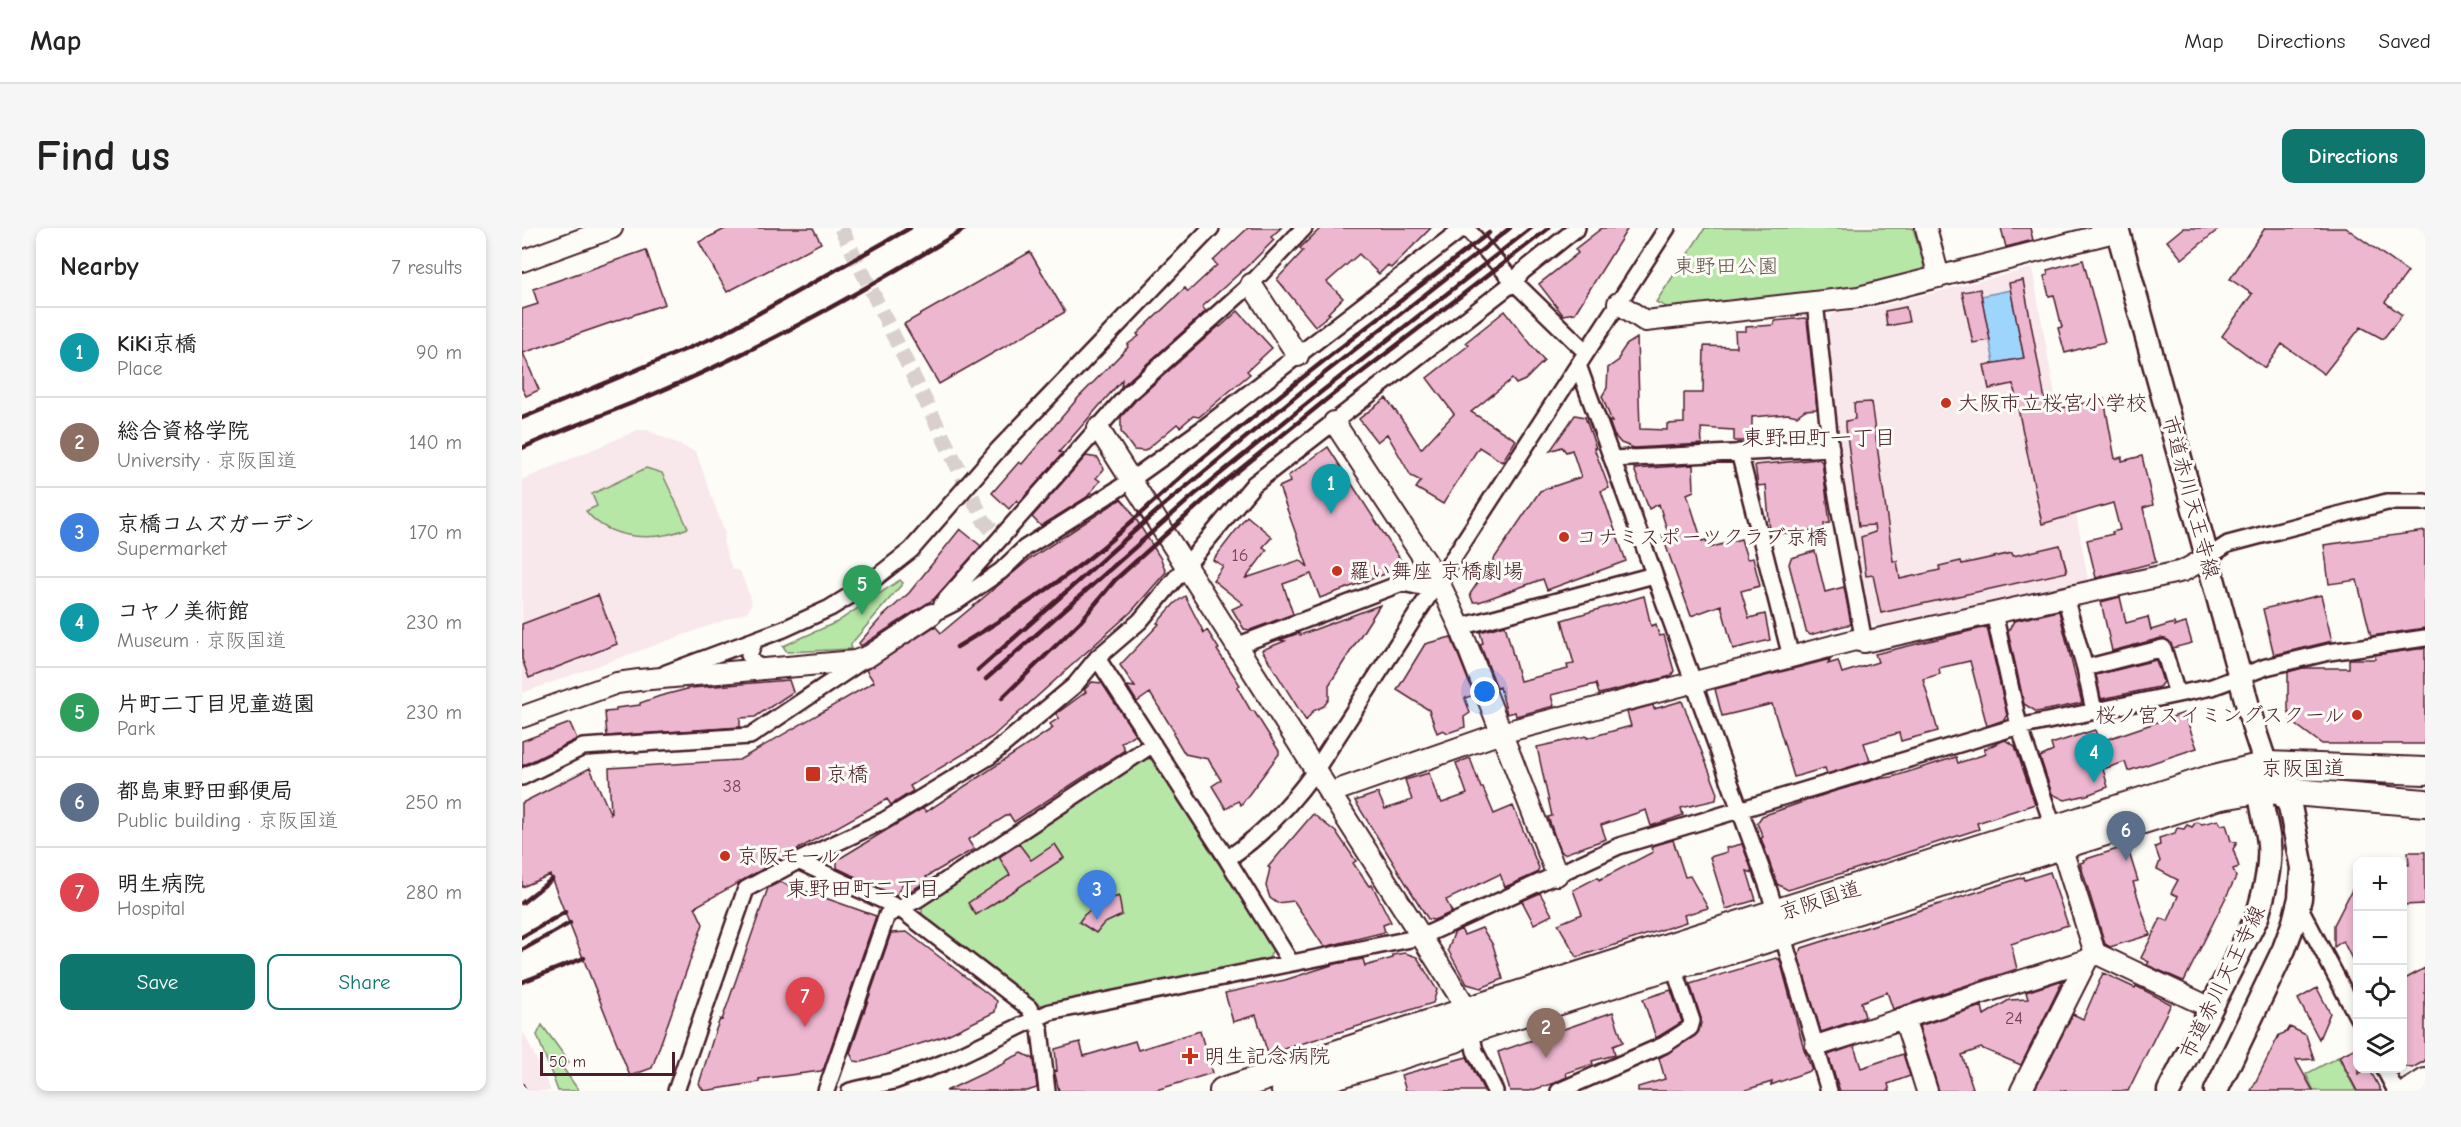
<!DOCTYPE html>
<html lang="en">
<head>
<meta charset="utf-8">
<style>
	:root { --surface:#fff; --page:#f6f6f6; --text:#222; --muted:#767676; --line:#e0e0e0; --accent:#0f766e }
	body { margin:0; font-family:"Comic Neue","Klee One",sans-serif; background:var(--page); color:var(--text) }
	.controls { position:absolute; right:18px; bottom:18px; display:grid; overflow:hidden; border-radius:12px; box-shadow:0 3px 9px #0003 }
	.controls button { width:54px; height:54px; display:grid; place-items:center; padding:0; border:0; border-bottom:2px solid var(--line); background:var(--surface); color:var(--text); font:30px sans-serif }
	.scale { position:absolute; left:18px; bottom:15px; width:135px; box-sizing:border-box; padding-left:6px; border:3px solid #4a1f2b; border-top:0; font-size:16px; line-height:21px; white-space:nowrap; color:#4a1f2b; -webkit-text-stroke:4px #fdfcf7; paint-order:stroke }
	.you { position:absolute; left:963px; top:464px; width:21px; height:21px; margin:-15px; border:4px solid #fff; border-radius:50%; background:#1a73e8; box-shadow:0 0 0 9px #1a73e833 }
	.badge { display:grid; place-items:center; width:39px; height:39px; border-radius:50%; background:var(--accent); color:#fff; font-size:20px; font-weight:700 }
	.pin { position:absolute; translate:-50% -50px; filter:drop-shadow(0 2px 3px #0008) }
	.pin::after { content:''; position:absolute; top:32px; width:21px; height:18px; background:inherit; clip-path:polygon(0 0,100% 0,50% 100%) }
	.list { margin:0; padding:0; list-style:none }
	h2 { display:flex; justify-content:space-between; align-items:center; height:78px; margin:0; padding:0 24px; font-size:26px }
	h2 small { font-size:20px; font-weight:400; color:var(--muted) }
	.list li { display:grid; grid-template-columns:39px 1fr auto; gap:18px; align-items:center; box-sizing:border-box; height:90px; padding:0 24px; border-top:2px solid var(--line) }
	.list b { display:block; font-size:22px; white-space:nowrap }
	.list p { margin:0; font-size:20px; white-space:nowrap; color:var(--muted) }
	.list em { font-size:20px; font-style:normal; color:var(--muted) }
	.actions { display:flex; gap:12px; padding:18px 24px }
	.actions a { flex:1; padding:14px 0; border:2px solid var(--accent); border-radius:12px; text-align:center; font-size:21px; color:var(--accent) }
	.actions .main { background:var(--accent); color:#fff }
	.icon { flex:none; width:33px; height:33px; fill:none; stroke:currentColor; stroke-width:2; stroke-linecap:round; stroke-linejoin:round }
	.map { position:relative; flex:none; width:1903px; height:863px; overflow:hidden; border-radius:12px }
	header { display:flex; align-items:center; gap:36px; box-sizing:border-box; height:84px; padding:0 30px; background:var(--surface); border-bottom:2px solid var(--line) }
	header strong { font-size:28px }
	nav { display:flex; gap:33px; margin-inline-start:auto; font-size:21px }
	.intro { display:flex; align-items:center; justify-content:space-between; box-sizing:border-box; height:144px; padding:0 36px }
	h1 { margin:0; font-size:42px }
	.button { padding:15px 27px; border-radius:12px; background:var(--accent); color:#fff; font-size:21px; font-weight:700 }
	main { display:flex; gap:36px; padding:0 36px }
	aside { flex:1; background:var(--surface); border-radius:12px; box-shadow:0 3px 9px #0003 }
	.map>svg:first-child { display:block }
</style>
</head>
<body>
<header>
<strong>Map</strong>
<nav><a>Map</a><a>Directions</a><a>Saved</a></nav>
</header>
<div class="intro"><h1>Find us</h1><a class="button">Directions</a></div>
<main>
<aside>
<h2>Nearby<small>7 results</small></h2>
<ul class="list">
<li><span class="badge" style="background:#0f9aa8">1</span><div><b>KiKi京橋</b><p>Place</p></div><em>90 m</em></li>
<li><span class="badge" style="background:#8d6e63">2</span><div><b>総合資格学院</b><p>University · 京阪国道</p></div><em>140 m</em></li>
<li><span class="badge" style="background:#3f7fe0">3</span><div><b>京橋コムズガーデン</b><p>Supermarket</p></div><em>170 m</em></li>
<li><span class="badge" style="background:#0f9aa8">4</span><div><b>コヤノ美術館</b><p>Museum · 京阪国道</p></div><em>230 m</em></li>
<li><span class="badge" style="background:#2e9e5b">5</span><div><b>片町二丁目児童遊園</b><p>Park</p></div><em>230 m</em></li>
<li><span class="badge" style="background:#5c6f8a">6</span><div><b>都島東野田郵便局</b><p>Public building · 京阪国道</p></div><em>250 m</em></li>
<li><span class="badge" style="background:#e0444e">7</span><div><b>明生病院</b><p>Hospital</p></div><em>280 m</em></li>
</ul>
<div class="actions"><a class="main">Save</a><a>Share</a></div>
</aside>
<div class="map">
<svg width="1903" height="863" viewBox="0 0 1903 863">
	<rect width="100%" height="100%" fill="#fdfcf7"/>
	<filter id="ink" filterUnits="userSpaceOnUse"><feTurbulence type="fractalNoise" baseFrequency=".0167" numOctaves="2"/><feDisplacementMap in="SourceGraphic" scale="12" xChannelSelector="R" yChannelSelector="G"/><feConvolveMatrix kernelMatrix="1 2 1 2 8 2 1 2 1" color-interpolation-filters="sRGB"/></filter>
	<g filter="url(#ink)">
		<path fill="#f8e7eb" d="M1510,40L1566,352L1357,400L1349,394L1322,256L1305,94L1312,85L1347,81Z
			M116,202H125L174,224L203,306L201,314L210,341L218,343L230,375L225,384L0,465V252Z
			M0,801L29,863H0Z"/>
		<path fill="#b6e7a7" stroke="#808369" stroke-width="1.5" d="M1183,0H1391L1402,38L1398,45L1339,59L1150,82L1134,74Z
			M124,240L140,245L166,300C133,314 88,313 64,283L75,278L70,266Z
			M378,352L381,355L329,416V421L265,424L261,418L315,394Z
			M620,529L631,532L751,721L747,730L673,748L524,778L513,775L400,689V679Z
			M20,797L47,834L41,840L57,863H36L15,807Z
			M1816,829L1834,863H1792L1784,846Z"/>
		<path fill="#9ed5fd" stroke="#7c8ca9" stroke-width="1.5" d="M1489,62L1502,130L1472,135L1459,68Z"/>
		<path fill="#edb7d0" stroke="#4a1f2b" stroke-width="1.5" d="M205,0H291L299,15L205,64L177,14Z
			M726,0H759L749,9L752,12L732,32L680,79L684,83L599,159L600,152L537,224L541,225L497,275L495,272L487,281L470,265L497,234L500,236L556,170L606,119L605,117L617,108L615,106L663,60L666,64L695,37L691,33Z
			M799,0H909L869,40L866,37L857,46L837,26L805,54L821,70L806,85L808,86L793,98L755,51L781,23L778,20Z
			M1080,0H1106L1053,85L1041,87L1017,56L1056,25L1053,21Z
			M1479,0H1508L1511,12L1484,19Z
			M1661,0H1698L1660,31L1645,13Z
			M1743,0H1824L1886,44L1863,74L1880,87L1861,111L1839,99L1802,146L1760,116L1743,140L1700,108L1730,66L1708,51Z
			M124,22L143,76L1,125L17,162L4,168L0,160V81L16,76L11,61Z
			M508,24L543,84L417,156L382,96Z
			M1561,32L1583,114L1543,125L1536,100L1540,99L1532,67L1527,68L1522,48L1526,47L1525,42Z
			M1501,52L1525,183L1582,171L1593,231L1600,229V233L1620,228L1631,277L1621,280L1634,334L1574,350L1565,312L1591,306L1590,304L1598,302L1591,275L1520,296L1491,156L1467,161L1462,137L1502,130L1487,55Z
			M1458,61L1468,112L1451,115L1440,64Z
			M1384,79L1387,94L1365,98L1363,83Z
			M716,83L750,120L725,143L728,146L677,189L671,188L658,199L655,196L623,223L612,222L599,204V189L614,172L697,98L698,99Z
			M983,83L1022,133L1003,152L994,156L990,151L949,184L994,212L980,234L957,219L921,276L894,260L899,253L889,248L865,206L855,214L837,191L864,170L884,197L899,221L932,186L905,150L947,117L944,114Z
			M1283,90L1285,92L1295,181L1283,182L1275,188L1266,186L1230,189V213H1212V202L1179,200L1180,216L1112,220L1099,215L1092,207L1087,193L1090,194L1080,168L1085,160L1086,140L1097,132L1098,126L1104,117L1115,110L1118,201L1145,202V196L1162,195V165H1181L1182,118L1214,119L1213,103H1224V99L1252,97V93Z
			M1349,174L1371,333H1375L1378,351L1418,342L1417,338L1439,333L1440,336L1490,325L1491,328L1538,317L1545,344L1359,385L1351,347L1344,348L1339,309L1353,304L1352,297L1337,298L1324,199V193L1333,191L1332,175Z
			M1053,187L1063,189L1074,220H1072L1087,260L1079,263L1104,333L1025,362L1021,351L957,374H951L948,366L1018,263L1059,249L1050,222L1044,224L1040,219L1028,223Z
			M806,219L880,334L871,343L798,370L789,346L761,356L771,386L728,402L722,401L710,381L721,376L691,352L701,338L691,332L725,288L750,309L741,319L745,322L724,350L778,332L786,339L757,259L768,254L766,248Z
			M564,228L576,230L582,241L574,250L578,253L565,269L519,298L510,289Z
			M1297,231L1300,234L1308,295L1302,296V300L1295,302L1256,306V303L1248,304L1244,257L1236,258L1233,237Z
			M1171,237L1172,263L1165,266L1180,313L1184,312L1187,320L1219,311L1225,331L1231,330L1238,358L1219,363L1227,390L1243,386L1248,412L1211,421L1199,377L1169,388L1140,307L1146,305L1137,276L1127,281L1112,241Z
			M599,271L607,280L639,331L644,344L609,384L470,509L388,558L391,563L369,577L365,571L173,679L181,696L130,840L108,848L28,647L0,659V575L68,540L89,587L87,540L217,532L352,454L344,442L413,398L419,405L509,330Z
			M438,301L459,318L412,371L339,418L337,415L360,389L387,365Z
			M1903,303V400L1849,408L1835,352L1807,356L1802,317Z
			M1293,323L1303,364L1322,359L1329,396L1288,407L1284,403L1267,336L1269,330Z
			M76,367L95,416L7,450L0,431V396Z
			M1799,367L1810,413L1752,427L1741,381Z
			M663,368L682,405L685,402L697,421L695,422L718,457L715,459L729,483H732L757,523V526L719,577L716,573L704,581L690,558L699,552L686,531L663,526L651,506L653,505L628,465L615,474L605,458L613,459L598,437L637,396L635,395L653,375Z
			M1122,368L1129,398L1134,396L1137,408L1142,407L1152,443L1149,448L1077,466L1074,456L1029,467L1032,478L994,488L993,484L985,486L978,459L975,460L958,416L961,415L958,404L983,397L998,453L1046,441L1045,437L1052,436L1040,392Z
			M1598,369L1604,395L1626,389L1629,402L1652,395L1653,398L1664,395L1670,415L1651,420L1647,413L1639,410L1590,423L1579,374Z
			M858,377L807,457V471L802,478L791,483L784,493L740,422L763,413L758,412L777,405L778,407Z
			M1537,383L1560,475L1515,484L1502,476L1486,403L1492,393Z
			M1465,399L1485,487L1482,492L1465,498L1448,433L1417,440L1418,446L1401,451L1416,503L1379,513L1377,505L1342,515L1348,533L1305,546L1303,540L1272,549L1250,476L1200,488L1193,461L1309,431L1306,436L1316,433L1320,445L1356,434L1353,426Z
			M929,409L952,467L943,470L948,485L942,489L943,499L926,505L921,502L915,505L907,482L875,462L903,416Z
			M1903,420V516H1800L1769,493L1766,481V444L1781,440H1827V431H1853V427Z
			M1634,432L1641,454L1637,459L1579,471L1574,447Z
			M267,452L271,464L233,489L218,490V499L85,508L83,484L94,483V480L118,477V475L138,468L169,460Z
			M570,454L580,455L613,506L599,515L603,522L492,594L487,586L446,612L452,621L404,649L407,652L387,664L381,655L374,668L315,640V632L401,580L404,584L531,500L528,496L537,490L534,486L564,464L562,462Z
			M1160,473L1195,563L1194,572L1159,580L1161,587L1129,598L1124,582L1079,597L1084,611L1042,626L1038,623L1026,589L1030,588L1015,519L1064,508L1065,510L1109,498L1105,484L1131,477L1132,481Z
			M1662,485L1675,520L1606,543L1603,534L1581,541L1586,559L1565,567L1543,572L1530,566L1518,529L1531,523L1529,516L1573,502L1577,514Z
			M48,495L55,511L0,538V513Z
			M1483,512L1493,518L1513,576L1455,595L1457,601L1343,638L1266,662L1255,656L1239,610L1241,609L1235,595L1240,588L1310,564L1355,551L1370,549L1434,529L1436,535L1464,526L1462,521Z
			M948,530L959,560H961L972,586L991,578L1017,640L1015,645L983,659L978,646L924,672L930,684L912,692L906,691L833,573L856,565L863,581L890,572L883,552L907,545L916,572L918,571L920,575L945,566L934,535Z
			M791,586L815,605L834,633L831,635L847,658L850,657L869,694L861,697L863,704L802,719L772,673L755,675L748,670L744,658L748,640L746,639Z
			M1696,592L1699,597L1704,596L1709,613L1715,615L1711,621L1717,639L1711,641L1714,649L1662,753L1659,752L1625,737L1627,734L1619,730L1639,690L1646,693L1656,668L1649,665L1656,652L1635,641L1638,633L1633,619L1638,617L1637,610L1653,605L1655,600L1662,601L1665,597L1670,599L1674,594L1680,596Z
			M1151,612L1163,649L1168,648L1186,680L1162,687L1164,694L1055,729L1036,696L1060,686L1051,662L1076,649L1077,652L1131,624L1129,620L1134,617Z
			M497,616L509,632L533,616L542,630L454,687L446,675L488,647L477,629Z
			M1220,616L1231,645L1225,643L1234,672L1204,681L1188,629L1205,624L1204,620Z
			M1605,618L1616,653L1611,654L1628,707L1588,719L1583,716L1558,635L1562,634L1561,632Z
			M1886,624H1903V676L1881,677V637H1887Z
			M1528,644L1546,697L1489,716L1495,741L1371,781L1365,764L1339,774L1343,789L1299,804L1276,727L1280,720L1502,649L1503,652Z
			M1836,650V743L1821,713L1812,719V697Z
			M258,654L354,688L302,840L299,843L237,851V854L182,863L177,856L193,804L198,791L200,792L246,660Z
			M1018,665L1030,687L1012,696L1000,673Z
			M597,668L600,687L581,696L574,705L557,694L562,687L579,674Z
			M960,700L971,717L981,751L959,760L945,756L926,722L932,705L939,701L942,707Z
			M385,704L475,773L473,784L423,808L340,834L332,833L328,825L369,705Z
			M883,725L895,729L915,762L911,775L746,826L734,787L711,794L703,765L763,752L813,736L841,731L843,738L871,730L870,727Z
			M1254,730L1258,732L1282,821L1290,842L1249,857L1250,854L1220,863H1116V859L1143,851L1137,830L1173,808L1177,803L1179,790L1168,756Z
			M1903,740V833L1890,840L1881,838V752Z
			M1581,745L1613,760L1614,758L1649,776L1606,863H1512L1551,786L1561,791Z
			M1541,752L1499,837L1459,820L1440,827L1451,860L1442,863H1417L1397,798L1460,778L1462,787L1487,772L1506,771L1504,764Z
			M1795,760L1808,785L1797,811L1776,771Z
			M1149,762L1160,794L1134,810L1121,771Z
			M1091,784L1101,814L1091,818L1093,827L1070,833L1071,836L1044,845L1045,849L1032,855L1008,863H988L976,824Z
			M1768,799L1784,807L1792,831L1774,832L1791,863H1729L1757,807L1765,804Z
			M678,803L690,845L631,863H537L532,842L535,843L533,821L558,814L562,828L613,813L616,822Z
			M1332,818L1339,840L1381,826L1388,848L1366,856L1368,863H1318L1306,827Z
			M1836,819V846L1847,840L1859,863H1835L1817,828Z
			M500,825L512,831L515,860L505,863H424L483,835V833Z
			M945,829L962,863H884L879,847Z"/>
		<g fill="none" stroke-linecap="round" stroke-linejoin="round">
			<path stroke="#d9d0ce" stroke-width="15" stroke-dasharray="15 8" stroke-linecap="butt" d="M319,0L462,293L501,337"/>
			<defs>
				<path id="street" d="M944,0L992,54L1064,124
					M1293,74L1312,252L1342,414
					M1056,137L1246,659L1307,863
					M1217,224L1269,429
					M1090,231L1309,220
					M1686,329L1706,316L1865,274H1903
					M1543,369L1563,440L1572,483
					M420,376L607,165L729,56L782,0
					M1472,385L1497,498L1532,601
					M410,386L434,374L479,343L503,320L599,259L683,199L941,0
					M938,399L1132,347
					M233,412L227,427L231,435L242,441
					M714,418L880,355L900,359L916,352
					M575,430L705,631L769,735
					M1563,440L1641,420L1655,466
					M144,445L262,401L308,380L342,359L389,322L476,222L689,0
					M0,549L61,519L228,508L340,433
					M705,631C741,607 768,578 793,543L1145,0
					M276,633L377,680L507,780L518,801L525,863
					M1776,676L1836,790
					M947,794L953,823L973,863
					M1862,840L1874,863
					M154,863L224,661L276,633L363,592L468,528L553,457L575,430L618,393L732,256L992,54L1000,44L1055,0
					M304,863L365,687L396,671L631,516
					M328,863L372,853L421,835L528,784L899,709L1097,618L1487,501L1690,459L1744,439L1807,424L1903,410
					M1037,863L1142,817L1168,800L1170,793L1151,737"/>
				<path id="secondary" d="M1404,0L1417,49
					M0,33L90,0
					M729,56L776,128
					M1096,75L1123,93L1337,69L1596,3
					M812,194L916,352L938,399L1035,647
					M576,200L946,782
					M0,489L95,455L117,452L333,433L347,428L410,386
					M807,565L979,505L1333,412L1342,414L1661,343L1686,329
					M1539,618L1573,725L1689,780
					M1382,790L1405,863
					M1294,818L1565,732L1573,725
					M1499,863L1565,732
					M1884,863L1903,851"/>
				<path id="primary" d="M1595,0L1733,504L1744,537L1768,578L1780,640L1778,670L1772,694L1762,721L1694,863
					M1647,863L1735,689C1742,665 1749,641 1747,616C1745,591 1734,571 1741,547"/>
				<path id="highway" d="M701,863L963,777L1508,604L1532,601L1688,551L1744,537L1903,543
					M763,863L933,811L947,802L1151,737L1185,730L1694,569L1736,562L1759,563L1903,575"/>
			</defs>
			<use href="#street" stroke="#4a1f2b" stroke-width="20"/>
			<use href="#secondary" stroke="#4a1f2b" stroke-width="24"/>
			<use href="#primary" stroke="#4a1f2b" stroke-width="27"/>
			<use href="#highway" stroke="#4a1f2b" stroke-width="30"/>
			<use href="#street" stroke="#fdfcf7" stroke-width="15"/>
			<use href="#secondary" stroke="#fdfcf7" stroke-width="20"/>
			<use href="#primary" stroke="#fdfcf7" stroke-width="22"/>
			<use href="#highway" stroke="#fdfcf7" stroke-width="26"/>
			<path stroke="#4a1f2b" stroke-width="4.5" d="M0,190L200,106L388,0
				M0,220C46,199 93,183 139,163C245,118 347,60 444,0
				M435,419C486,388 535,357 581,319C615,290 647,258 682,229C776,152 871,78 967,5
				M456,442L643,276L790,155L988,0
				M464,451L672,267L799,164L1009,0
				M480,470L559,393L593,352L701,255L805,171L1027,0
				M0,675L30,651
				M0,709L43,684
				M0,722L48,695
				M0,754L62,730
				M0,857L3,863"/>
		</g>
	</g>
	<g fill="#c8321e" stroke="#fdfcf7" stroke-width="2">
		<circle cx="1424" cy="175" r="6"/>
		<circle cx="1042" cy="309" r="6"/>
		<circle cx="815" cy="343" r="6"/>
		<circle cx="1835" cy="487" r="6"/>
		<rect x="283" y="538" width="16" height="16" rx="3"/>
		<circle cx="203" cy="628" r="6"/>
		<path d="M665 819h6v6h6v6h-6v6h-6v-6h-6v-6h6z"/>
	</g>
	<g text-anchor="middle" stroke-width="6" stroke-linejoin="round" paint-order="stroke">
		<g font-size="18" fill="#734554">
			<text x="718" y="333">16</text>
			<text x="210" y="564">38</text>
			<text x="1492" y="796">24</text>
		</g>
		<g font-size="21" fill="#65514a" stroke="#fdfcf7">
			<text x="1204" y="45">東野田公園</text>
		</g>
		<g font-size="21" fill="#4a1f2b" stroke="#fdfcf7" text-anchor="start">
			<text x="1436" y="182">大阪市立桜宮小学校</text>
			<text x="1054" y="316">コナミスポーツクラブ京橋</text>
			<text x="827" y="350">羅い舞座 京橋劇場</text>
			<text x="1823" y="494" text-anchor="end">桜ノ宮スイミングスクール</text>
			<text x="304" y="553">京橋</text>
			<text x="215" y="635">京阪モール</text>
			<text x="682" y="835">明生記念病院</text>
		</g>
		<g font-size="21" fill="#4a1f2b" stroke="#fdfcf7">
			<text transform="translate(1669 269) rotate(75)" y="7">市道赤川天王寺線</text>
			<text x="1781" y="547">京阪国道</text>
			<text transform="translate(1298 672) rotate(-18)" y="7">京阪国道</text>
			<text transform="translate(1700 754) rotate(-64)" y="7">市道赤川天王寺線</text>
		</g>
		<g font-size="22" fill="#4a1f2b" stroke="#fdfcf7">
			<text x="1297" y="217">東野田町一丁目</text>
			<text x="341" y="668">東野田町二丁目</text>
		</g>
	</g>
</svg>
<div class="controls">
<button>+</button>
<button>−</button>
<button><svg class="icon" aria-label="locate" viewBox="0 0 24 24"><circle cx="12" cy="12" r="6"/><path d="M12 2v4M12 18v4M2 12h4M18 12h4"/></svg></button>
<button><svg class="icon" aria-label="layers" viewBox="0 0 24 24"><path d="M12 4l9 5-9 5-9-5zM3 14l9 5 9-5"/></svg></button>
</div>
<div class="scale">50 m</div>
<div class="you"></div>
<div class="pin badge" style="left:809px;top:286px;background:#0f9aa8">1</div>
<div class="pin badge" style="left:1024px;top:830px;background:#8d6e63">2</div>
<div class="pin badge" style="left:575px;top:692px;background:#3f7fe0">3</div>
<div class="pin badge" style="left:1572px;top:555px;background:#0f9aa8">4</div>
<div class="pin badge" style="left:340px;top:387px;background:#2e9e5b">5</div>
<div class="pin badge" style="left:1604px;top:633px;background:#5c6f8a">6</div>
<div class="pin badge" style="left:283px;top:799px;background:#e0444e">7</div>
</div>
</main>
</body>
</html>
